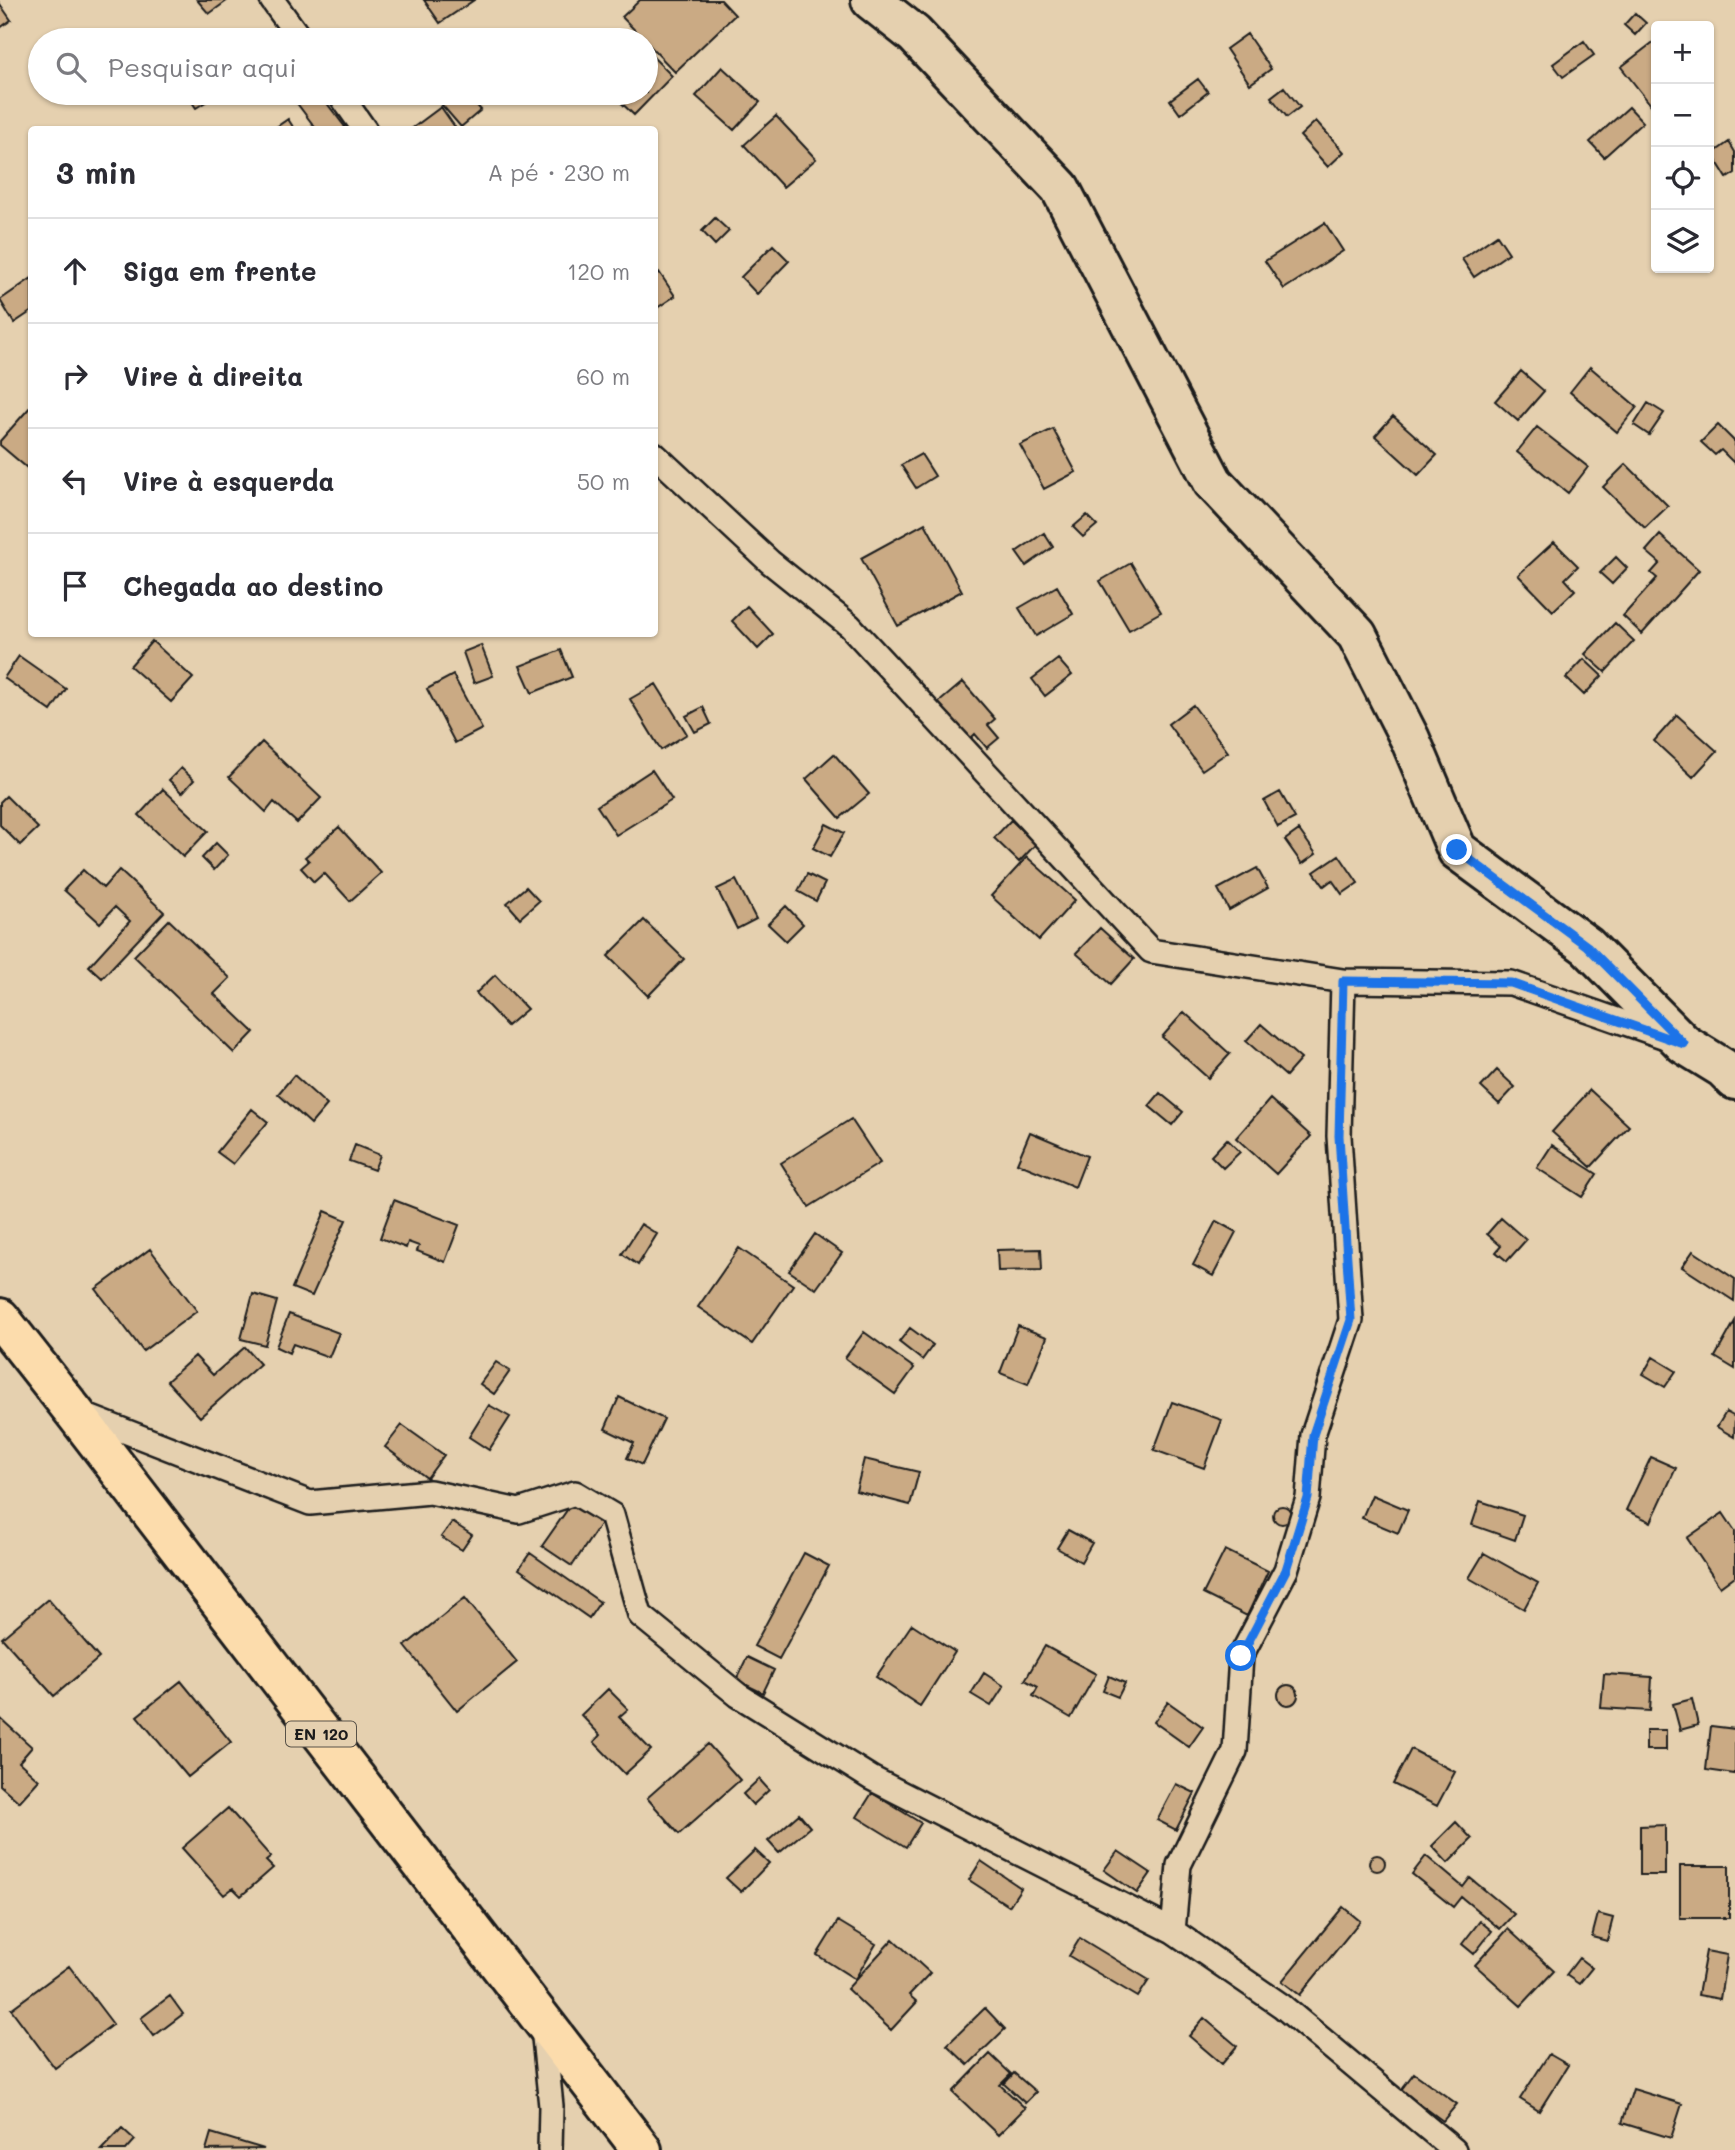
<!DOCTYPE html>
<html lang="pt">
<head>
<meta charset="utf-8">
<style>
	:root { --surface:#fff; --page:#f7f7f7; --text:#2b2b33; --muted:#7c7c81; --line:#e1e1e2 }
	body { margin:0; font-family:Mali,sans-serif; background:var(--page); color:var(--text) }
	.controls { position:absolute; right:21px; top:21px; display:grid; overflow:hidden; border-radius:7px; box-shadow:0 2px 5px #0004 }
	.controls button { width:63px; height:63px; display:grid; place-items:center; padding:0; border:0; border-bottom:2px solid var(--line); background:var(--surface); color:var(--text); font:35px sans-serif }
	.stop { position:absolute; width:21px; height:21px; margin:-16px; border:5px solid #1a73e8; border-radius:50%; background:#fff }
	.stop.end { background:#1a73e8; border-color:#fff; box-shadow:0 2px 7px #0008 }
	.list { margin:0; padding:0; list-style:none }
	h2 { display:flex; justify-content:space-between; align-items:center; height:91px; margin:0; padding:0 28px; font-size:30px }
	h2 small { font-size:23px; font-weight:400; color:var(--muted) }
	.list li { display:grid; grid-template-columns:46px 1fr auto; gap:21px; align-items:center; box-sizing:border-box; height:105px; padding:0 28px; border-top:2px solid var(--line) }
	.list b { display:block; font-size:26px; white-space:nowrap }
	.list em { font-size:23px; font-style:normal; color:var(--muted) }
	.icon { flex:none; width:38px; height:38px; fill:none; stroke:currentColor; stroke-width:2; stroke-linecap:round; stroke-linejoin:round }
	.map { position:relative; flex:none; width:1735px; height:2150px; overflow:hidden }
	.search { position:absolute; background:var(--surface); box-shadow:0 2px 5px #0004; left:28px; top:28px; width:630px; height:77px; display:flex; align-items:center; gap:18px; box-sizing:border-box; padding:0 24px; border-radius:38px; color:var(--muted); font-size:26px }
	.panel { position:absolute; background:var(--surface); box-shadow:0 2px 5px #0004; left:28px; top:126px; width:630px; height:511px; border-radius:7px }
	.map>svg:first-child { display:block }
</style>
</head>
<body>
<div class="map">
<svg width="1735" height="2150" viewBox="0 0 1735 2150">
	<rect width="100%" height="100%" fill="#e5d0af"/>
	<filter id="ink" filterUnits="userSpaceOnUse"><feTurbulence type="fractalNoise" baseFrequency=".0143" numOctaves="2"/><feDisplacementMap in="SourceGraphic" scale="14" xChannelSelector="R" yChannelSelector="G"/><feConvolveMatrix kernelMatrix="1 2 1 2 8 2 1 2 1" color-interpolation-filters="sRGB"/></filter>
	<g filter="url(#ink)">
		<path fill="#caaa84" stroke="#1c1c1c" stroke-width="2" d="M197,0H228L209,14Z
			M424,0H474L440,23Z
			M640,0H721L735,15L675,72L622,17Z
			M0,4L11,20L0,28Z
			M1635,13L1646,23L1635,35L1624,25Z
			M1247,34L1271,69L1250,84L1226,49Z
			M1656,40V109L1655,110L1621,67Z
			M1584,41L1594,55L1563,77L1553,64Z
			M647,51L672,76L634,115L611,93H646Z
			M722,67L760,102L734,130L696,96Z
			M1198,79L1208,92L1180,114L1170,100Z
			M1284,87L1300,107L1287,117L1271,97Z
			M186,93H220L196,108Z
			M308,93H319L345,127L342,130H317L296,102Z
			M458,93H466L481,110L461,127L442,105Z
			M441,107L457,130H410Z
			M1629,107L1643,122L1604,157L1590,142Z
			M776,116L816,159L783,187L744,145Z
			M288,119L295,130H272Z
			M1316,121L1344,152L1328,167L1300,136Z
			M1729,142L1735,152V173L1727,178L1712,154Z
			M715,218L729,231L715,245L702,231Z
			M1325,223L1343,251L1284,289L1265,261Z
			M1497,235L1509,253L1474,277L1462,259Z
			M773,245L789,261L757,294L741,277Z
			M659,272L675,296L654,310V275Z
			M32,278V311L14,323L0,300Z
			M1590,367L1637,407L1617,432L1570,392Z
			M1521,371L1544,391L1518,421L1495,401Z
			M1648,403L1664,413L1649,435L1634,425Z
			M32,405V472L0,445V441Z
			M1393,416L1437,455L1418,475L1375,436Z
			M1718,425L1735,442L1734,463L1721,450L1715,455L1701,442Z
			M1537,427L1588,467L1568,493L1517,452Z
			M1053,429L1076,472L1044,489L1020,445Z
			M921,454L935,476L916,488L901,465Z
			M1626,464L1668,506L1645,528L1603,487Z
			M1087,515L1097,525L1083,537L1073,527Z
			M925,523L962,591L898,626L861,558Z
			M1044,533L1053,547L1026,566L1016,552Z
			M1660,535L1699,570L1642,634L1623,616L1657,578L1651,573L1660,563L1646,551Z
			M1554,542L1578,566L1565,579L1575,590L1553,611L1518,575Z
			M1616,557L1627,568L1612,584L1600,573Z
			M1131,563L1161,612L1129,630L1100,581Z
			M1057,586L1073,614L1036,636L1019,608Z
			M747,606L773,634L758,649L732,621Z
			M1615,623L1634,641L1605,672L1585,654Z
			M152,641L193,678L171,702L130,666Z
			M481,645L493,676L474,683L463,652Z
			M561,650L572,677L532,693L520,666Z
			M19,656L66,689L51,711L4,678Z
			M1058,659L1072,675L1045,696L1032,679Z
			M1584,659L1602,676L1584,695L1566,678Z
			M453,675L482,729L455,743L427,689Z
			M963,682L995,719L988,725L999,738L987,748L975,734L970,739L938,703Z
			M656,684L687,734L661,750L630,699Z
			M1193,705L1228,752L1202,770L1168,724Z
			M703,707L711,724L695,732L686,716Z
			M1677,715L1717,751L1693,777L1654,741Z
			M262,742L321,798L297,823L274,802L266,812L229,777Z
			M834,754L869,794L840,818L806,779Z
			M181,768L194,780L182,793L169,780Z
			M652,770L672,800L616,835L597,806Z
			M163,789L208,831L183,857L139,815Z
			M1280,792L1295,818L1278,827L1264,801Z
			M6,796L38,828L20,845L0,825V802Z
			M1011,820L1036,844L1019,862L994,838Z
			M826,824L844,833L830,857L813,848Z
			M339,827L381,873L350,901L324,873L314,882L301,868L309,861L305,857Z
			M1299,830L1316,854L1302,864L1285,840Z
			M216,843L228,855L214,870L202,858Z
			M1339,855L1358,883L1342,894L1332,880L1324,886L1314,872Z
			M1027,857L1075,900L1039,940L991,896Z
			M1257,868L1268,888L1229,910L1218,889Z
			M83,870L103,888L119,870L164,912L102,978L89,966L130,921L115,907L100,923L64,890Z
			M807,874L825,883L816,901L798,891Z
			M736,880L756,919L737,929L717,889Z
			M526,887L539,901L520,918L507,903Z
			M786,906L803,924L786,941L768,924Z
			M169,920L230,978L214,994L254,1032L234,1053L134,956Z
			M644,920L684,959L648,996L608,956Z
			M1100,928L1134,959L1111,984L1076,953Z
			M495,975L527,1009L507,1026L476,993Z
			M1184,1012L1230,1054L1208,1078L1162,1037Z
			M1261,1024L1301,1059L1286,1076L1246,1041Z
			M1497,1070L1515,1087L1499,1104L1481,1087Z
			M294,1075L327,1105L311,1124L278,1094Z
			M1590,1090L1629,1126L1591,1167L1552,1132Z
			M1160,1093L1183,1112L1172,1125L1149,1106Z
			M1270,1099L1311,1136L1276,1174L1236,1138Z
			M252,1109L268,1122L233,1164L217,1152Z
			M851,1119L880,1163L809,1207L781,1163Z
			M1030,1132L1087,1156L1075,1187L1017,1163Z
			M1227,1139L1240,1152L1223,1168L1211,1156Z
			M355,1145L380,1155L374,1170L349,1161Z
			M1552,1145L1597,1174L1582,1197L1537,1168Z
			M394,1200L459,1225L445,1262L417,1251L419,1246L408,1242L406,1248L380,1238Z
			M325,1211L346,1220L312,1296L292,1288Z
			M1501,1218L1526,1240L1507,1261L1496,1252L1501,1246L1487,1234Z
			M1216,1221L1236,1232L1213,1276L1193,1265Z
			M641,1224L657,1234L638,1265L622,1254Z
			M815,1234L842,1253L816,1289L789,1271Z
			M739,1248L793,1285L752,1344L698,1307Z
			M150,1249L197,1311L143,1351L96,1289Z
			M1041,1249L1042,1270L998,1271L997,1250Z
			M1693,1251L1735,1279L1734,1301L1682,1267Z
			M253,1294L277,1301L265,1345L241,1339Z
			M289,1314L339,1333L329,1357L293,1344L289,1353L276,1347Z
			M1735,1321V1369L1715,1357Z
			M1018,1326L1047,1337L1028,1384L1000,1373Z
			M910,1328L933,1345L922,1360L899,1342Z
			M864,1332L914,1368L895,1394L845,1358Z
			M245,1347L260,1364L200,1417L167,1381L195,1356L213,1375Z
			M1653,1357L1676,1371L1665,1387L1643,1374Z
			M496,1362L510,1371L494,1394L480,1384Z
			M619,1397L664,1419L642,1465L627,1458L634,1443L605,1429Z
			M1172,1402L1222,1420L1204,1468L1154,1450Z
			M489,1405L510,1417L489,1450L469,1437Z
			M1726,1412L1735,1417L1734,1437L1717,1427Z
			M402,1425L444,1455L427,1478L385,1447Z
			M1651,1457L1676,1468L1651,1522L1626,1510Z
			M864,1459L919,1472L910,1505L856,1491Z
			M1372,1495L1408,1510L1398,1533L1362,1518Z
			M1480,1501L1523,1515L1515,1540L1472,1525Z
			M572,1503L601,1523L572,1566L542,1546Z
			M1273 1515a9 9 0 1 1 18 0a9 9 0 1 1-18 0Z
			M1723,1513L1735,1531V1576L1720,1587L1687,1538Z
			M452,1522L472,1535L462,1550L441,1537Z
			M1068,1530L1092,1543L1081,1562L1057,1548Z
			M1225,1550L1268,1571L1247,1616L1203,1594Z
			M530,1553L600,1602L589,1618L519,1569Z
			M804,1553L829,1566L779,1659L754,1646Z
			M1484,1553L1538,1583L1524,1609L1469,1578Z
			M465,1598L517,1662L457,1711L405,1646Z
			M48,1599L99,1658L54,1696L2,1638Z
			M912,1624L955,1652L920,1706L876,1677Z
			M1045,1646L1096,1674L1071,1718L1033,1696L1038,1687L1025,1680Z
			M747,1657L774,1670L763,1693L736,1680Z
			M984,1673L1004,1686L991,1706L971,1694Z
			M1604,1674L1652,1677L1650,1711L1601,1708Z
			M1109,1676L1125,1683L1118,1697L1103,1691Z
			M181,1681L231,1742L188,1777L137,1716Z
			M1278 1695a10 10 0 1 1 20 0a10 10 0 1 1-20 0Z
			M608,1689L628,1709L619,1717L651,1750L625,1774L594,1742L600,1735L581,1715Z
			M1692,1699L1698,1725L1680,1730L1673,1704Z
			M1168,1702L1203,1727L1189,1747L1154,1722Z
			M0,1718L32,1747L19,1762L39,1780L19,1802L0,1785Z
			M1711,1726L1735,1729V1774L1706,1770Z
			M1646,1730H1666V1750H1646Z
			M708,1744L740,1780L679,1834L647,1798Z
			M1411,1749L1455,1772L1437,1806L1393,1784Z
			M759,1779L769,1790L753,1805L743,1794Z
			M1176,1784L1195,1793L1176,1830L1157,1820Z
			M872,1793L921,1823L906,1847L857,1817Z
			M228,1808L271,1857L266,1861L273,1868L241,1896L233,1888L224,1895L182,1848Z
			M799,1814L810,1827L779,1853L768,1841Z
			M1456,1822L1472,1839L1448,1863L1432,1846Z
			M1665,1825V1875H1640V1826Z
			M755,1850L769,1863L741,1892L726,1878Z
			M1118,1851L1151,1873L1137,1893L1104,1870Z
			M1369 1863a8 8 0 1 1 16 0a8 8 0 1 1-16 0Z
			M1426,1856L1463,1887L1470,1878L1514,1914L1500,1929L1461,1897L1453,1907L1412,1874Z
			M981,1861L1021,1888L1009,1906L969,1880Z
			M1680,1866H1729V1918H1680Z
			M1343,1907L1360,1921L1300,1995L1282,1981Z
			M1598,1914L1613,1918L1607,1941L1592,1937Z
			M838,1921L876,1944L855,1979L817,1955Z
			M1480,1921L1492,1931L1474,1954L1462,1944Z
			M1508,1929L1554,1971L1521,2006L1475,1965Z
			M1080,1938L1149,1980L1138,1997L1069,1956Z
			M893,1939L930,1973L909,1995L917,2002L891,2030L847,1989Z
			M1706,1951L1727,1955L1720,1999L1698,1995Z
			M1579,1958L1592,1968L1579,1984L1566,1975Z
			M69,1966L113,2024L55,2068L11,2009Z
			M170,1996L183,2014L154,2036L141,2018Z
			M985,2008L1005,2029L968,2065L947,2045Z
			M1204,2018L1237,2046L1222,2064L1189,2036Z
			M990,2054L1011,2074L1000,2085L1025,2108L998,2135L953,2092Z
			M1549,2054L1568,2065L1539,2111L1520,2099Z
			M1014,2073L1036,2092L1025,2103L1004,2084Z
			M1414,2073L1457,2104L1443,2121L1401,2090Z
			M1633,2089L1682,2104L1671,2138L1622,2123Z
			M122,2128L135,2140L126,2150H101Z
			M211,2133L264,2149L206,2150Z"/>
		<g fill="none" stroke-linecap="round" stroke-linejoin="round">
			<defs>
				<path id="service" d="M272,0L301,40
					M339,93L365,130
					M654,454L770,562L850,626L1151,951L1343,981L1511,983L1671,1039
					M81,1414L310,1503L430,1492L519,1511L575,1493L612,1515L640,1615L738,1695L871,1778L1173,1931L1282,2006L1454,2150
					M1173,1931L1179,1865L1235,1751L1241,1656L1286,1570L1308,1498L1313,1435L1351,1320L1339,1136L1343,981
					M543,2028L551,2106L550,2150"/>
				<path id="minor" d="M871,0L914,34L1060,188L1213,482L1357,635L1410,739L1457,850L1587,946L1684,1044L1723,1068L1735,1080"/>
				<path id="primary" d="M0,1318L74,1412L642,2150"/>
			</defs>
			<use href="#service" stroke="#1c1c1c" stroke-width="28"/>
			<use href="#minor" stroke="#1c1c1c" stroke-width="44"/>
			<use href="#primary" stroke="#1c1c1c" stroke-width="44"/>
			<use href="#service" stroke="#e5d0af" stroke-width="23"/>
			<use href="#minor" stroke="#e5d0af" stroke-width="38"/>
			<use href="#primary" stroke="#fcdcac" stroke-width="38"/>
		</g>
	</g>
	<g fill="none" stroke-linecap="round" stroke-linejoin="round" filter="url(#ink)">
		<path stroke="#1a73e8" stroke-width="9" d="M1241,1656L1286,1570L1308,1498L1313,1435L1351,1320L1339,1136L1343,981L1511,983L1684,1044L1587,946L1457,850"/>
	</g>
	<g text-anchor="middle" stroke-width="6" stroke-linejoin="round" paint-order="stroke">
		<rect fill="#e5d0af" stroke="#585248" stroke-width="2" x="286" y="1721.5" width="70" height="25" rx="5"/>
		<g font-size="16" font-weight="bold" fill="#1c1c1c">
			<text x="321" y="1740">EN 120</text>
		</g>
	</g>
</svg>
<div class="controls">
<button>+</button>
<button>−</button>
<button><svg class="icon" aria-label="locate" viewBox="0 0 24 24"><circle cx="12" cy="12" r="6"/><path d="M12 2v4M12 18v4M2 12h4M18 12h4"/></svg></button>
<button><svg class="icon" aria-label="layers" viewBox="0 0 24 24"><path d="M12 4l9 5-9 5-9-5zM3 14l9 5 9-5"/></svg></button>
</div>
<div class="stop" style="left:1241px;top:1656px"></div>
<div class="stop end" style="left:1457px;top:850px"></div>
<div class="search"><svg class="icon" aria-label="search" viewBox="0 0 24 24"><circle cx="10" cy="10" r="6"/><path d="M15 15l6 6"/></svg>Pesquisar aqui</div>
<section class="panel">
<h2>3 min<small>A pé · 230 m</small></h2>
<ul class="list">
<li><svg class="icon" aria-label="ahead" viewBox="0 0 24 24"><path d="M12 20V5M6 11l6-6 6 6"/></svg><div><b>Siga em frente</b></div><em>120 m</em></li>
<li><svg class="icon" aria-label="right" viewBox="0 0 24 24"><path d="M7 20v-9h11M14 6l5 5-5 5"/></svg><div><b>Vire à direita</b></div><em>60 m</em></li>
<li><svg class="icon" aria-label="left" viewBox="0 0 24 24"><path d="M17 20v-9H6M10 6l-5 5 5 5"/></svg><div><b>Vire à esquerda</b></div><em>50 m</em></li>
<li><svg class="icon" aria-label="arrive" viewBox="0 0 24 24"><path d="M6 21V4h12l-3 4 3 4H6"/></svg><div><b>Chegada ao destino</b></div></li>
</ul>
</section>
</div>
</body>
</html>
